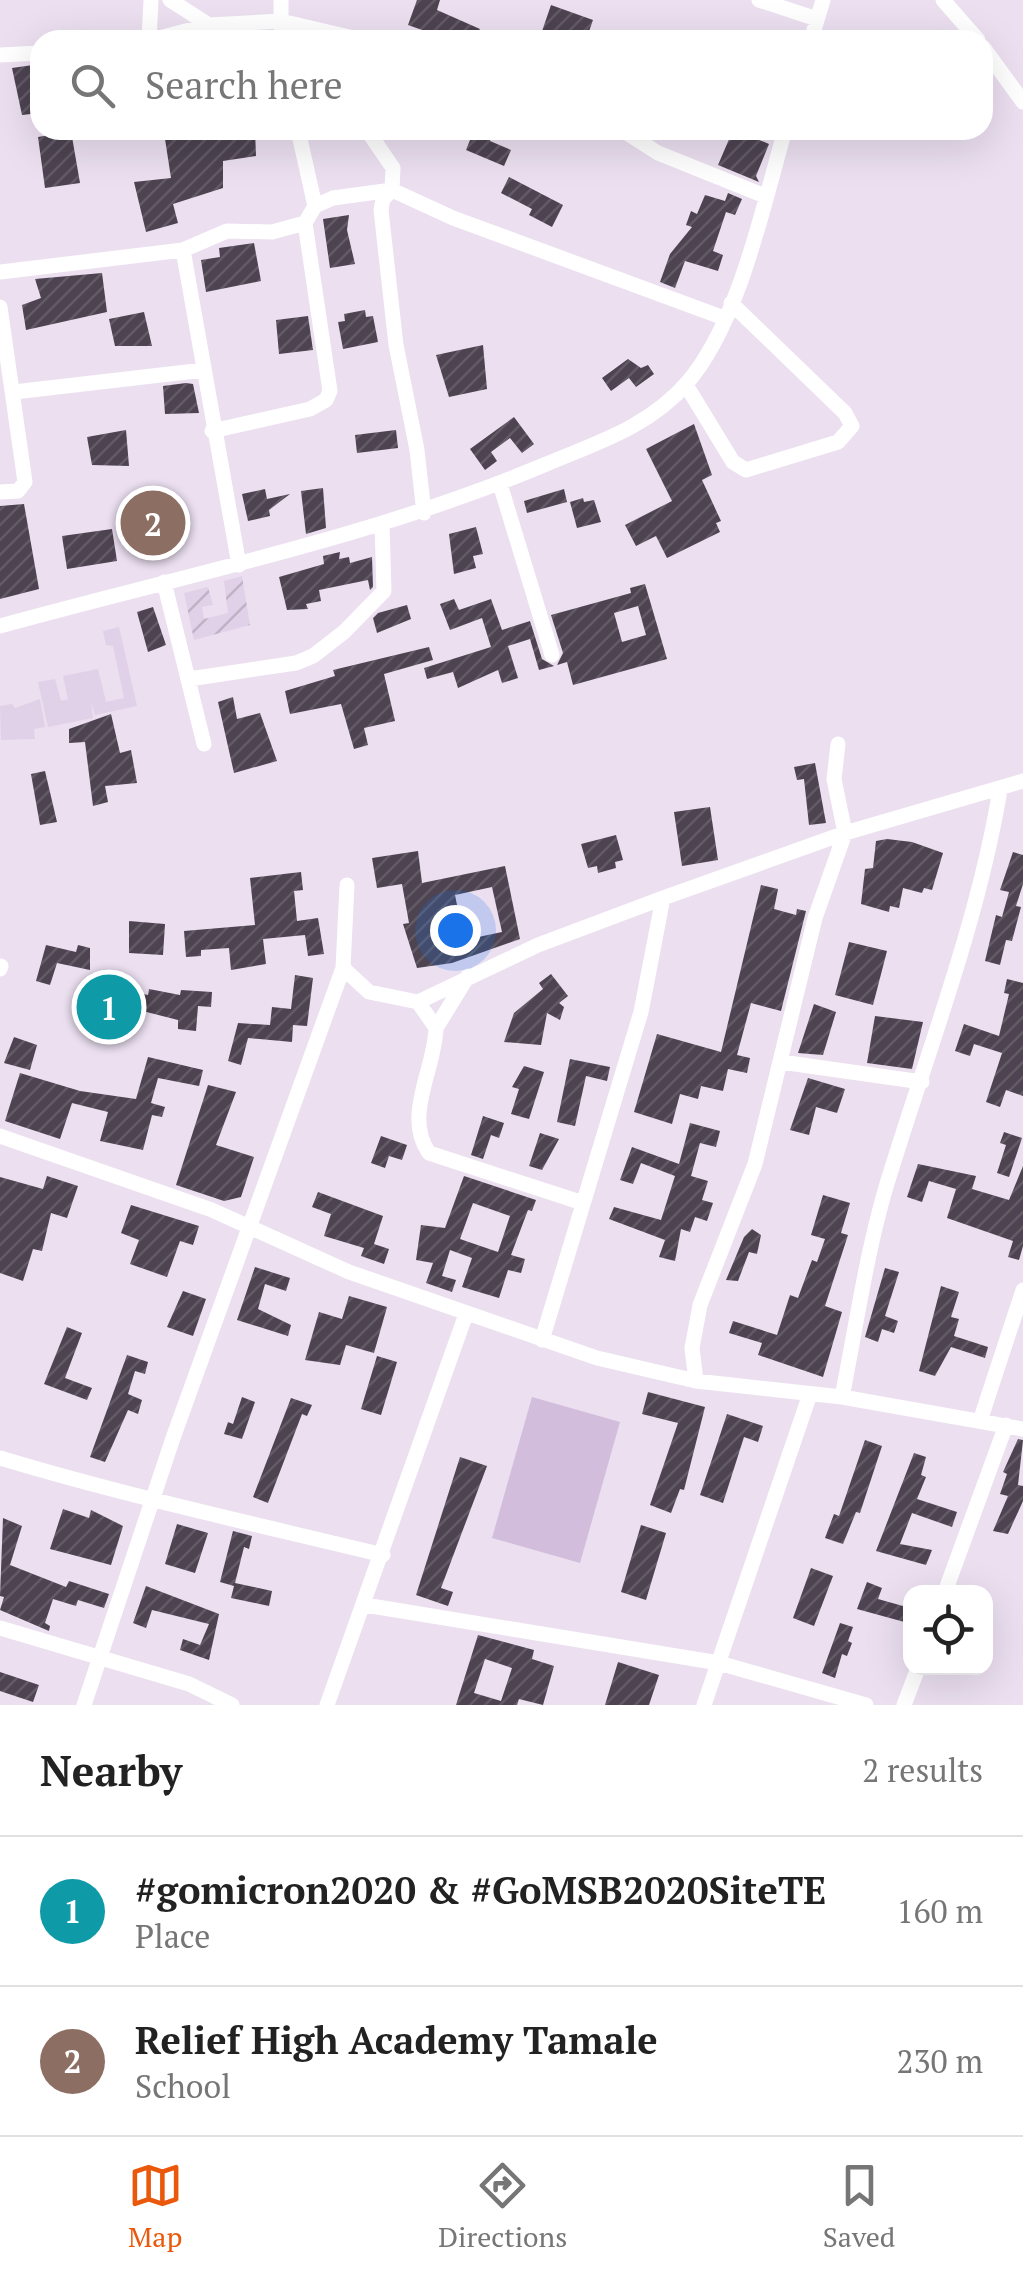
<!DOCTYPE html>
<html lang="en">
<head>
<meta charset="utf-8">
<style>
	:root { --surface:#fff; --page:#f6f6f6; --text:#222; --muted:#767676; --line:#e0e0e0; --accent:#ea580c }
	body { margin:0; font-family:"PT Serif",serif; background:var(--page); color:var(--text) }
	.controls { position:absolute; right:30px; bottom:30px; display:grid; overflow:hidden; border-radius:20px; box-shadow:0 10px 40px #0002 }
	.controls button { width:90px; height:90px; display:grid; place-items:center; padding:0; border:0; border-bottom:2px solid var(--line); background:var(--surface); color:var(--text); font:50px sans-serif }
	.you { position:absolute; left:455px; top:930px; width:35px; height:35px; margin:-25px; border:8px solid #fff; border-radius:50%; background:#1a73e8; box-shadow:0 0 0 15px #1a73e833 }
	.badge { display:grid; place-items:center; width:65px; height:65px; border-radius:50%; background:var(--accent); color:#fff; font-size:32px; font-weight:700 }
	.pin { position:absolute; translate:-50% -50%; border:5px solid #fff; box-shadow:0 2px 10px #0006 }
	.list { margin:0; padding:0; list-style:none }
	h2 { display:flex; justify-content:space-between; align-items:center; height:130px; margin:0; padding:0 40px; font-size:42px }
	h2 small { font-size:32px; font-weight:400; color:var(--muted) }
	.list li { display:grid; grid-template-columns:65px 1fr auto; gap:30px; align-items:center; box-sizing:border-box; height:150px; padding:0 40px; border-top:2px solid var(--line) }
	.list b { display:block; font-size:38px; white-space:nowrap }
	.list p { margin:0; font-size:32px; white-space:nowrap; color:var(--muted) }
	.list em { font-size:32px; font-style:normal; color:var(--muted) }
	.icon { flex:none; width:55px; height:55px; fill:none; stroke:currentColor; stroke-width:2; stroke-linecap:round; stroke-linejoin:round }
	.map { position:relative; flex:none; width:1023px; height:1705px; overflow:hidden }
	.search { position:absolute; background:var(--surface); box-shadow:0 10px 40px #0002; left:30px; right:30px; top:30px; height:110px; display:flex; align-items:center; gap:25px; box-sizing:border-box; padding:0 35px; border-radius:30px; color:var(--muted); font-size:38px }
	.sheet { height:430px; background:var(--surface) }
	nav { display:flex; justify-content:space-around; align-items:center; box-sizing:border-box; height:140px; border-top:2px solid var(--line); background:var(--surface); font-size:28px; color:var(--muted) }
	nav a { display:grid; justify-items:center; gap:5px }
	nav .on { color:var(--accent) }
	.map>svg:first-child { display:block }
</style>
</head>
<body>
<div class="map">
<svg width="1023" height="1705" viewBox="0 0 1023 1705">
	<defs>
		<pattern id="industrial-furrows" width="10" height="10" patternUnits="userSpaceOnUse" patternTransform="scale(2.5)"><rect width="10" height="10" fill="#e1d1e8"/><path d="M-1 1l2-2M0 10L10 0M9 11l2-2" fill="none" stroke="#c0b2c6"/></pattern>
		<pattern id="building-hatch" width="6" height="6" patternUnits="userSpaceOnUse" patternTransform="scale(2.5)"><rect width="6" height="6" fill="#4d4351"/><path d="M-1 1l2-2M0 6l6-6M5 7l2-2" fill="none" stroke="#625a65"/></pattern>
	</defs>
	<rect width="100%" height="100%" fill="#ebdff0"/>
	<path fill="#e1d1e8" d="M119,627L137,706L95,715L91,702L93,718L48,727L38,682L55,679L61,701L68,699L63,676L98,669L106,702L124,698L113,646L106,645L103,631Z
		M40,699L45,727L34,729L35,739L1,740L0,706L12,704L15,708Z"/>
	<path fill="url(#industrial-furrows)" d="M242,576L250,625L194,640L184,593L208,587L213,605L202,607L204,619L228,613L224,581Z"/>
	<path fill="#d3bddc" d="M532,1397L620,1422L580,1563L492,1538Z"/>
	<path fill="url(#building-hatch)" fill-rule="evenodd" d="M417,0H440L437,10L480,29L475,40H438L439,36L408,25Z
		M551,5L593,20L586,40H539Z
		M40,64V113L22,115L12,68Z
		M221,130H255L256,156L223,161V188L173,204L178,223L146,232L134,182L171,178L165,139Z
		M474,130H494L490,141L511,150L504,166L466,150Z
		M733,130H753L750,136L769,144L756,176L759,182L718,165Z
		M71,131L80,183L45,188L38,137Z
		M509,177L563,205L552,227L529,215L532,209L501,193Z
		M728,193L742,199L735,215L726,212L713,251L723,255L718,271L685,261L675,288L660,282L670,254L692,227L686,225L691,211L697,214L705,195L725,201Z
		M349,215L347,230L355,264L330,268L323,219Z
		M254,243L261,281L206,292L201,260L220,257L219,248Z
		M102,273L107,312L26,330L22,305L41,298L35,279Z
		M365,310L366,317L373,316L378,342L343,349L338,322L345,321L344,314Z
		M144,312L152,346H115L109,319Z
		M308,316L313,350L279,354L276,320Z
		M483,345L487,389L449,397L436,355Z
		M628,359L641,368L648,365L654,374L636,387L629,378L611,391L602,378Z
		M186,383L193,384L199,413L165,414L163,386Z
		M514,417L534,444L522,453L510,438L491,452L497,461L485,470L470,449Z
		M694,424L712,475L702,480L721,521L716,523L720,532L667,558L656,536L636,546L625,525L672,501L646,449Z
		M126,430L129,466L92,465L87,437Z
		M396,430L398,448L357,453L355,435Z
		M323,488L326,528L306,534L301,491Z
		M265,489L267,499L290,494L269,510L270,516L248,521L242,494Z
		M564,489L567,502L527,513L524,501Z
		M583,498L584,502L594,500L601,522L577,528L570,502Z
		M24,504L39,589L0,599V506Z
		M476,527L483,554L473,556L476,568L454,574L449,534Z
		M112,529L117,561L67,569L62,536Z
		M340,552L339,559L349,557L350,563L372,557L373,587L370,590L368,580L319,590L321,601L306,604L308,609L287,610L279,577L324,564L323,556Z
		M645,584L667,659L573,685L567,662L557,665L563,653L551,615L631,593L630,588ZM638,606L646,635L622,642L614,613Z
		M454,599L459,610L491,599L502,630L530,621L542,659L554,666L539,670L530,639L508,646L518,678L502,683L498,670L458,688L453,672L427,679L424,668L491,647L482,618L450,630L440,604Z
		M407,605L411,619L377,633L373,618L378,613Z
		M153,607L166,645L148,652L137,612Z
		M429,647L433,660L384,674L395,721L364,728L368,745L354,749L341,704L290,714L285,691L335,676L333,670Z
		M233,697L237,719L260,713L277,761L234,773L218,702Z
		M111,714L120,753L131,750L137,783L105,786L108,802L93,806L85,742L69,743V729Z
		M815,763L826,823L809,825L804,779L797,780L794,767Z
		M45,771L57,822L40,825L31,774Z
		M710,807L718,860L682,866L674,812Z
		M616,835L623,860L615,862L616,868L598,873L597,866L588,868L581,844Z
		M887,839L912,842L943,853L932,890L924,888L922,893L903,888L899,908L890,906L889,912L861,904L865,869L873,868L876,841Z
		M418,851L422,883L505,866L520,939L452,963L417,968L403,924L409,923L402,884L377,888L372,858ZM492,887L502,932L464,940L455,895Z
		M1013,852L1023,855V884L1016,906L1021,907L1012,941L1006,940L1000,965L985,961L996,915L1002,917L1009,892L1000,890Z
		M301,872L303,890L294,891L297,921L318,918L324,954L308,956L305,935L263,939L266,964L231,970L229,948L201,950V956L186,957L184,931L255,925L250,878Z
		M761,885L778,889L774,909L796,915L797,909L806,911L781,1011L751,1003L737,1055L750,1058L747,1073L728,1069L723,1091L701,1086L698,1099L680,1094L672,1124L634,1112L657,1034L721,1052Z
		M129,921L165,924L163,955L129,953Z
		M849,942L887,951L873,1005L835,995Z
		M46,945L76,952L78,945L90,948V970L57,963L50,985L36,981Z
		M551,974L568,996L559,1003L564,1007L560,1020L547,1013L541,1045L504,1042L514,1013L543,989L539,983Z
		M295,975L313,978L307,1026L293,1025L292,1042L248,1038L241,1065L228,1061L238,1023L270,1025L272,1007L291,1009Z
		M1007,979L1023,983V1096L1006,1090L1000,1107L986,1102L1002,1053L974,1044L970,1056L955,1051L964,1024L999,1036L1009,994L1004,993Z
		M106,985L148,995L149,989L180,995L181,990L212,992L211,1007L198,1006L196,1031L178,1029V1020L119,1005L107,1026L95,1023Z
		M814,1004L836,1012L823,1055L798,1053Z
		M875,1016L923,1022L912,1069L867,1063Z
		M14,1037L37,1045L30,1070L4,1063Z
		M148,1057L203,1070L199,1086L158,1078L151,1103L165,1107L162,1117L152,1115L143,1150L100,1141L108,1112L72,1103L60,1139L5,1121L20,1073L80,1091L136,1099Z
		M570,1059L610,1067L607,1081L586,1076L575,1126L557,1122Z
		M524,1066L544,1072L529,1119L511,1114L519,1089L512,1087Z
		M808,1078L845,1089L837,1113L816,1107L809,1135L790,1130Z
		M208,1085L236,1092L216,1145L254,1157L241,1197L224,1201L176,1185Z
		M483,1116L504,1123L499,1138L491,1135L483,1159L471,1155Z
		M690,1123L720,1131L716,1147L700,1143L691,1176L708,1181L702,1200L713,1203L707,1221L695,1217L690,1232L681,1229L675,1261L659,1257L665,1240L609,1219L614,1207L661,1220L675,1176L641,1163L633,1184L620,1180L632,1147L679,1164Z
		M1004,1132L1022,1138L1009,1177L997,1173L1006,1145L1000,1143Z
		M540,1133L559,1139L542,1170L529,1166Z
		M381,1136L407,1145L402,1160L389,1156L385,1168L371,1163Z
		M918,1164L976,1176L972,1189L1009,1200L1023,1166V1246L1019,1260L1008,1257L1013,1241L947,1218L956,1189L929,1181L922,1202L907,1197Z
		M47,1176L78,1186L67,1218L51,1213L42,1251L33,1249L23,1281L0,1273V1177L43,1189Z
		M464,1176L536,1200L532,1211L528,1210L511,1255L525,1259L521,1273L508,1270L499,1298L462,1287L472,1258L450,1250L442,1276L456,1280L452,1292L426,1283L433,1263L416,1260L421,1225L445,1228ZM473,1203L510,1216L498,1252L460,1239Z
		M318,1192L383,1216L374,1244L389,1249L384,1264L361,1256L364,1248L324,1236L331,1214L312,1207Z
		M823,1195L850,1203L841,1233L848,1235L825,1306L842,1312L823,1377L758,1355L762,1343L729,1333L733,1321L777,1335L790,1295L798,1298L812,1260L817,1262L825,1239L811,1235Z
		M131,1205L199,1226L193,1245L180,1241L167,1277L130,1264L139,1240L121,1233Z
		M752,1229L761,1235L757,1254L749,1252L738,1281L726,1280L744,1237Z
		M255,1267L290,1278L286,1291L265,1284L258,1309L291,1325L288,1336L237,1320Z
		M885,1268L899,1272L885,1316L898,1321L894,1333L882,1329L878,1342L865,1337Z
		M941,1286L959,1292L951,1317L959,1319L954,1336L988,1347L985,1358L951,1347L935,1376L919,1371Z
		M183,1291L206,1299L193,1336L167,1327Z
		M349,1296L387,1307L374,1353L346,1345L340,1365L305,1360L319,1312L342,1319Z
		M67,1327L82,1333L65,1378L92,1388L87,1400L44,1384Z
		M127,1355L148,1362L145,1374L135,1371L128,1394L142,1400L138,1414L128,1410L105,1462L90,1457Z
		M377,1356L397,1362L381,1415L361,1409Z
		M648,1392L705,1407L684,1490L680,1489L671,1513L650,1505L678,1423L642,1414Z
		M242,1397L255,1402L242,1439L224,1434L228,1422L233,1424Z
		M291,1398L312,1405L307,1416L302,1414L268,1503L253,1497Z
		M727,1414L763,1426L758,1442L744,1437L723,1503L700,1495Z
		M1018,1439L1023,1440L1018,1485L1023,1486V1501L1008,1534L993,1531L1008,1496L1000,1494L1007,1474L1003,1472Z
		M865,1440L882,1446L860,1513L856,1512L843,1544L825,1538L834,1514L839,1516Z
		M914,1453L926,1457L921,1475L926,1477L917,1499L957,1512L952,1527L912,1513L900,1544L932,1550L926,1565L876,1551Z
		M460,1457L487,1466L441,1588L453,1592L448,1606L416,1595Z
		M63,1509L89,1518L91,1510L123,1526L111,1565L50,1549Z
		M3,1518L22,1526L10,1565L66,1587L69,1581L109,1594L104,1608L78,1600L76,1606L53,1599L45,1623L50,1626L49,1631L0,1610L4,1597L0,1596Z
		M177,1524L208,1533L195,1573L165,1564Z
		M641,1525L666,1533L646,1600L621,1592Z
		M233,1531L252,1536L249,1549L244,1547L235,1583L272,1591L269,1606L231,1598L234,1586L220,1582Z
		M811,1568L833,1576L814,1626L793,1618Z
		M867,1582L882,1588L878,1599L910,1608L908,1623L857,1609Z
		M146,1586L219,1614L209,1660L180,1650L183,1639L200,1645L209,1624L152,1610L146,1628L133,1623Z
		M840,1623L853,1627L848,1641L852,1643L847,1656L842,1654L835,1678L822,1673Z
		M478,1635L534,1650L532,1659L554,1666L543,1705L519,1699L517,1705H456ZM485,1659L512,1668L501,1701L474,1693Z
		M618,1662L659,1675L649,1705H605Z
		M0,1672L39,1685L33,1702L0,1691Z"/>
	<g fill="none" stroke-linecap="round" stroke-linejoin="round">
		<path stroke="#fff" stroke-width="15" d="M170,0L209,25
			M281,0V21L362,40
			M759,0L817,19
			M943,0L978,40
			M149,40L151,0
			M151,40L209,25L281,21L282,40
			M811,40L823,0
			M983,47L1023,102
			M0,55L40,53
			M298,130L315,206
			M367,130L393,168L392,190L383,199L381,210L396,345L417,450L424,513
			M622,130L658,153L765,196
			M183,250L239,565
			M0,272L183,250L227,231L272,232L305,223
			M0,307L25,482L18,491L0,492
			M686,385L733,462L746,470L838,442L852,426L845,413L731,303
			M14,392L204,370
			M212,431L310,409L326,400L330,391L305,223L315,206L333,198L392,190L453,218L724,318
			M500,484L552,655
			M164,582L204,744
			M0,626C184,575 367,539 544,465C596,443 649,427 687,383C739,323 763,206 785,130
			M189,679L296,663L313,656L344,632L384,591L382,525
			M343,968L369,992L418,1002L538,945L663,898L845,833L1023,781
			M0,969L1,966
			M418,1002L436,1028C435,1069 403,1116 429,1153L580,1202
			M436,1028L468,976
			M781,1062L922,1082
			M0,1136L212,1210L349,1272L597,1358L696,1381L842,1397L1023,1429
			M542,1340L641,1012L663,898
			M696,1381L692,1348L700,1305L755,1164L815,918L845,833L834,779L838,744
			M842,1397C856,1327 866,1255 886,1187C926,1055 977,927 1000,790
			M980,1421L1023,1290
			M0,1458C126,1496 255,1524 383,1555
			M945,1592L1006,1425
			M365,1605L719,1663L866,1705
			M0,1628L189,1684L232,1705
			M84,1705L173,1438L343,968L347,885
			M327,1705L466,1314
			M704,1705L810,1394
			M904,1705L918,1668"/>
	</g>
</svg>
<div class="controls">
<button><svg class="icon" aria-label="locate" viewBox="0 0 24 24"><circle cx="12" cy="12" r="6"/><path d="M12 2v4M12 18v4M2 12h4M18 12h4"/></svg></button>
</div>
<div class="you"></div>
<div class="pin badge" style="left:109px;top:1007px;background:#0f9aa8">1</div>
<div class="pin badge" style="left:153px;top:523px;background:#8d6e63">2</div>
<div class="search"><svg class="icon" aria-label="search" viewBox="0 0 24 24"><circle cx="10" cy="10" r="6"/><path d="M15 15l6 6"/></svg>Search here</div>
</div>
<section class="sheet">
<h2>Nearby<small>2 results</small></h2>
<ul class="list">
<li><span class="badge" style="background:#0f9aa8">1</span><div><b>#gomicron2020 &amp; #GoMSB2020SiteTE</b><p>Place</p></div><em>160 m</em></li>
<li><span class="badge" style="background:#8d6e63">2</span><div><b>Relief High Academy Tamale</b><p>School</p></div><em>230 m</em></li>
</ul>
</section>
<nav>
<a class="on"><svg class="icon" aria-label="map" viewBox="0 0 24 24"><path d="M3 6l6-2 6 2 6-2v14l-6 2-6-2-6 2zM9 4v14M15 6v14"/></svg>Map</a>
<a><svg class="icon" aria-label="directions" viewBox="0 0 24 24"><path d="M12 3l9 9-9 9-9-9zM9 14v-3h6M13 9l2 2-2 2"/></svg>Directions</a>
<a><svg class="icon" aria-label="saved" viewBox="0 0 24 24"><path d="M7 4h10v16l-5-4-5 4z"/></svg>Saved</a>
</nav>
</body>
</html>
